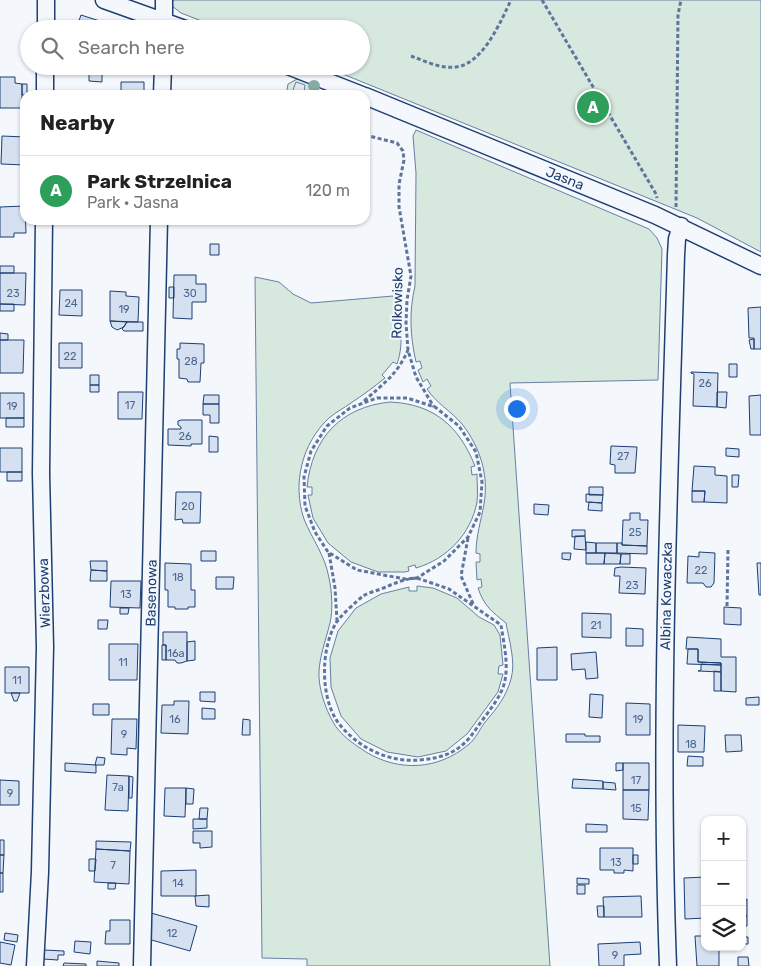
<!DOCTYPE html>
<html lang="en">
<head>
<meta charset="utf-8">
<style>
	:root { --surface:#fff; --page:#f6f6f6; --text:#222; --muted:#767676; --line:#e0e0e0; --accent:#c62828 }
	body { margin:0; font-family:Rubik,sans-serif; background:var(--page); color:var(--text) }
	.controls { position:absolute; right:15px; bottom:15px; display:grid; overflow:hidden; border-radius:10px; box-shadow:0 1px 4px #0004 }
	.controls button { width:45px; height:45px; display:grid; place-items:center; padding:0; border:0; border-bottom:1px solid var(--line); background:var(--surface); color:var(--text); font:25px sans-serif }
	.you { position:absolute; left:516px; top:408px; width:18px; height:18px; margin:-12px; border:4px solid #fff; border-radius:50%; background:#1a73e8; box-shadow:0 0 0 8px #1a73e833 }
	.badge { display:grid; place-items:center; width:32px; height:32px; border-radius:50%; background:var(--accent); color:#fff; font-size:16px; font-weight:700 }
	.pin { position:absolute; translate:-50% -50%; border:2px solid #fff; box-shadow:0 1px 5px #0006 }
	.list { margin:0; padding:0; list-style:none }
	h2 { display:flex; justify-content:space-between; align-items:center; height:65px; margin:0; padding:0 20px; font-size:21px }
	h2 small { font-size:16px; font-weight:400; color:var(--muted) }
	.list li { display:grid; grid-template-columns:32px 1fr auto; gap:15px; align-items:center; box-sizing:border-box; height:70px; padding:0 20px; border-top:1px solid var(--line) }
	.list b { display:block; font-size:19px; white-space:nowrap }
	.list p { margin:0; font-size:16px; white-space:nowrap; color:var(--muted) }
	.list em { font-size:16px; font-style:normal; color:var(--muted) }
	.icon { flex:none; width:28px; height:28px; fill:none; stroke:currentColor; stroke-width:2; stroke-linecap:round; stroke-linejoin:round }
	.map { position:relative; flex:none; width:761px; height:966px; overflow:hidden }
	.search { position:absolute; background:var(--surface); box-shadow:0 1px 4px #0004; left:20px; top:20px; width:350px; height:55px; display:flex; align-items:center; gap:12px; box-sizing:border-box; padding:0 18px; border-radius:28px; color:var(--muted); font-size:19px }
	.panel { position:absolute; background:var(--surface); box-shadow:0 1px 4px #0004; left:20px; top:90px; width:350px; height:135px; border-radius:15px }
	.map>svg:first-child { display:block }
</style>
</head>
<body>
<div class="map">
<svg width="761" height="966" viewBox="0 0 761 966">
	<rect width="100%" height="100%" fill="#f4f7fb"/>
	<path fill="#d7e8df" stroke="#687fa3" d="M172,0H761V252L697,218L323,66H361V29H222L181,13L172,6Z
		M299,78L314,83L319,91L314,89L312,94L304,93V89L289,95L287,90L288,84Z
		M416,130L649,229L657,238L662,249L658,380L510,383L550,966H307V959L262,958L255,277L279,282L293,294L311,303L393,296C400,319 405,341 397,364L393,362L382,375L385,378C374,387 363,395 351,403C344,408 336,412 329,418C302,443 292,484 304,519C312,539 325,555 329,578C332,591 333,611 330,623C326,639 320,655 319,671C318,687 325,708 333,722C340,735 354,744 366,752C399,772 438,770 468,745C476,739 480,728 486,721C497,708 506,697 511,679C516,662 509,640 506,623C492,612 484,606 478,588L482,587L481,579L477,580L476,562H480V554L476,553C476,536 481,521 484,504C489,475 480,447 462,424C451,411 436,403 427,389L431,386L427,379L423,382L418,370L422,368L420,361L416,362C410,336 409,311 415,286L416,173L413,136Z
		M390,402C434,404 459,426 475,466L471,467L472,475L477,474C477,483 478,493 477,502C471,534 447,559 416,568L415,565L408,567L409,571L405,572H378L351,562L328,543L313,518L308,495H312V487H307C312,438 341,407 390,402Z
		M417,586L433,588L457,598L479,617L494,625L500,635L503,665L499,666L498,674H503L498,692L467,734L446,751L418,757L387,752L361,739L341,716L331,687L330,658L338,631L356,608L381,594L409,587V591H417Z"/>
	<path fill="#e3e8f0" stroke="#687fa3" d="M296,82L305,85L304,92L306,94H312L314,89L329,95H291Z"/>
	<path fill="#d5e0f0" stroke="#1d3f73" d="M81,15L106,23L113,27V29H76Z
		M89,73L102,74V82L89,81Z
		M0,77H15V83L22,84V108H0Z
		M121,82H144V95H121Z
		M22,84H27V95H22Z
		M2,136L25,137V165L1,164Z
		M25,206L26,233H14V237H0V207Z
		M210,244H219V255H210Z
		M0,266H14V273H0Z
		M0,273H26L25,305L0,304Z
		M174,275H196V284H206V302H192V319L173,318Z
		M169,287H174V298H169Z
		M60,290H82V316L59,315Z
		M110,291L126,292V296L139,297L138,322L110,321Z
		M0,304H14V311H0Z
		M761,307V349H754V338H749L748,308Z
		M110,321L127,322L124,327L117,330L112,327Z
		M127,322H143V331H124L122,329Z
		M0,333L8,334V340H0Z
		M754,339V349H751L749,340Z
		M0,340H24L23,373H0Z
		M59,343H82V368H59Z
		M180,343L204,344V363H201L200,382H188L187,379L179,378V359H177V349H180Z
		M729,364H737V377H729Z
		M691,372L718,373L717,407L693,406L694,374L691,373Z
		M90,375H99V385H90Z
		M90,385H99V392H90Z
		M118,392H143L142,419H118Z
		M717,392H727L726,408L717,407Z
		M0,393H24V418H0Z
		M204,395H219V404H203Z
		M761,395V435H750L749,396Z
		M203,404H219V423H210V415H203Z
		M6,418H24V427H6Z
		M181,420H202V444H191V446L168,445V429H181V427L178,425V421Z
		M209,436L218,437V452H209Z
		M611,446L637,447L635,473H615V465L610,464Z
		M0,448H22V472H0Z
		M726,448L739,449V457L726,456Z
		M694,466L715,467V475L727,476V503L704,502L705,491H692Z
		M7,472H22V481H7Z
		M732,475H739L738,487H732Z
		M589,487H603V495H589Z
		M692,491H705L704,502H692Z
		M176,492H201L200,523H183L182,519L175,520Z
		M586,494L603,495L602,503L586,502Z
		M589,502L602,503V511L588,510Z
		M534,504L549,505L548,515L534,514Z
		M630,513H640V520H648L647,546L622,545L623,520H630Z
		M572,530H585V536L572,537Z
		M575,536H585L586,550L574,549Z
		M586,542L596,543V553H586Z
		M596,543H617V553H596Z
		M617,543H622V545L647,546V554L617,553Z
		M201,551H216V561H201Z
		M699,552L715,553L714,583L711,587H706L703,583H687L688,556L699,557Z
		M562,553H571L570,560L562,559Z
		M586,553H605L604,564H586Z
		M605,553L621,554L620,564H604Z
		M621,554H630V564H620Z
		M90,561H107V571L91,570Z
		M165,563L191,564V590H195V607H188V609H175V607H168V590H165Z
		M757,563H761V595H759Z
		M621,567L646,568L645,594L619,593L620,576H614L615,568Z
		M91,570L107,571V581H90Z
		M216,577H234L233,589H216Z
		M111,581H141L140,608L110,607Z
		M724,607L741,608V625L724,624Z
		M120,608H129L128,614H120Z
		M582,613L611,614V638L582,637Z
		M98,620H108L107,629H98Z
		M626,628L643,629V646H626Z
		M163,632H187V661L181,663H177L175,660H166V645H163Z
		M687,637L721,639V657H736V692L721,691V663L698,662V649H686Z
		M195,641V660L187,661V642Z
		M109,644H138L137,680H109Z
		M162,645H166V660H162Z
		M557,647V680H537V648Z
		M688,649H698V662L721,663V665L687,664Z
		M596,652L598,678L586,679L585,669L572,670L571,654Z
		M701,664L721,665V672L698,671L701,670Z
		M5,667H29V693H5Z
		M714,671L721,672V691H714Z
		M200,692H215V702L200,701Z
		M11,693H20L17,701H14Z
		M590,694L603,695L602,718L589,717Z
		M759,697V705H746V698Z
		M174,701H189L188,734L161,733L162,705H174Z
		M626,703L650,704V735H626Z
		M93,704H109V715H93Z
		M202,708L215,709V719H202Z
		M112,719H137L136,749L127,748V755L111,754Z
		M243,719L250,720V735H242Z
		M678,725L705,726L704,752H678Z
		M566,734H585V736H600V742H566Z
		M725,735H741L742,751L726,752Z
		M688,756L703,757V766H687Z
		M97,757L105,758L104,765H95Z
		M65,763L96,765V773L65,771Z
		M616,763H623V770L616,771Z
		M623,763H649V790H623Z
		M107,775L129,776L128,811L105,810Z
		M129,776L133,777L132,798H129Z
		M573,779L603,781V789L572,788Z
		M0,780L19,781V805H0Z
		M603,782L615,783L616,790L603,789Z
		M165,788H186L185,817L164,816Z
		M186,788L194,789L193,804H186Z
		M623,790H649L648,820L623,819Z
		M200,808H208L207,819H199Z
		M193,819H207V828L193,829Z
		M586,824L607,825V832H586Z
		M193,831H212V847L200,848V843H193Z
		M0,840H4V855H0Z
		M96,841L131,842L130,851L96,849Z
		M600,848H633V871L624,870V873H614V870H600Z
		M96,849L130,851L129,884L94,882Z
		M742,851H745V867L742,868Z
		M0,855H4L3,873H0Z
		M633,855H638V864H633Z
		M89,859H96L95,871H89Z
		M196,870V896H161V871Z
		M0,873H3V892H0Z
		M705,877V918L685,919L684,878Z
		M577,878L589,879V884H577Z
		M108,883H116L115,889H108Z
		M577,885H585V894H577Z
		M209,895V907L196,906L195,896Z
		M641,896L642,917H604L603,897Z
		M747,899V916H742V900Z
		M597,906H604V917H598Z
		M151,913L197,926L190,951L148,939V926Z
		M742,916H747V926H742Z
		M110,920H130V944H105L106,931H110Z
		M5,933L18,935L17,942L4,940Z
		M695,936H705V947H719V966H697Z
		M742,937H748V944H742Z
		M75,941L91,942L90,954L74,952Z
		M0,942L15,945L11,965L0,963Z
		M640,942L641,954L624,955V966H599L598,944Z
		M44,950L64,951V955H58V960L43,959Z
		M738,957H748L749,966H738Z
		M97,961L119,963V966H97Z
		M64,963L86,964V966H63Z"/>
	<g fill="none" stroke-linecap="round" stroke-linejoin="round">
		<defs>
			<path id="minor" d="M104,0L185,29
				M46,29V0
				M164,29V0
				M288,66L362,95
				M45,95V66
				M162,95L163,66
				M365,96L655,215L761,266
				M35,966L40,872L45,647L41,473L44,220
				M142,966L159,220
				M668,966C659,729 669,492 676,255L677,239L681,226"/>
		</defs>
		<use href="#minor" stroke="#1d3f73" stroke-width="19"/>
		<path stroke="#5e769c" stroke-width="3" stroke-dasharray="4 2.5" stroke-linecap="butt" d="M542,0L656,194L657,198
			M200,23L216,29
			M411,56C425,61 440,69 456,67C483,64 501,21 511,0
			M365,135L397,143L403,151L404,160L399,184V207L411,276L407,300L406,323L408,350L416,377L434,407
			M676,207L678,15L681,0
			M377,398H407L435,407L459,426L476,452L482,482L480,512L468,537L444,561L417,578L405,579L357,570L328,552L315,532L305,506L304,477L311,451L327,426L350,408Z
			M364,401C383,384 397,375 408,350
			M468,538L461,576L474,606
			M329,553L335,588L337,621
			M417,578L449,589L501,625C504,645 511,673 501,692C495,705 484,717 476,729C461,752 444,758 419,760C388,763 355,746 337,721C320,695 321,648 336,623C340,616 357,601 363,596C368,593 375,591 381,589C393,584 403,579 417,578Z
			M727,606L728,550"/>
		<use href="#minor" stroke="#f4f7fb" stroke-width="16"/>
	</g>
	<circle fill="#86aba6" cx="314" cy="86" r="6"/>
	<g text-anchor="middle" stroke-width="4" stroke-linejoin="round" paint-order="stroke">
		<g font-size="11" fill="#4b6792">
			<text x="13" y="297">23</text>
			<text x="190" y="297">30</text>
			<text x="71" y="307">24</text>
			<text x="124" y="313">19</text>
			<text x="70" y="360">22</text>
			<text x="191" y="365">28</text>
			<text x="705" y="387">26</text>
			<text x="130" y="409">17</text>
			<text x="12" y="410">19</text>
			<text x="185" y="440">26</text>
			<text x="623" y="460">27</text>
			<text x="188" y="510">20</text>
			<text x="635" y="536">25</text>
			<text x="701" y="574">22</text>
			<text x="178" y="581">18</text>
			<text x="632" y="589">23</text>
			<text x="126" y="598">13</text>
			<text x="596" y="629">21</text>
			<text x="176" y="657">16a</text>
			<text x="123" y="666">11</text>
			<text x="17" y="684">11</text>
			<text x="175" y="723">16</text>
			<text x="638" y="723">19</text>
			<text x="124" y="738">9</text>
			<text x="691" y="748">18</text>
			<text x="636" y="784">17</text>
			<text x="118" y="791">7a</text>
			<text x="10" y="797">9</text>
			<text x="636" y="812">15</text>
			<text x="616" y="866">13</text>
			<text x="113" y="869">7</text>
			<text x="178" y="887">14</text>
			<text x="172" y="937">12</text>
			<text x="615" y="959">9</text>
		</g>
		<g font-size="14" fill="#1d3f73" stroke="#f4f7fb">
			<text transform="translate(565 178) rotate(22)" y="5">Jasna</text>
			<text transform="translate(397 303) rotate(-89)" y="5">Rolkowisko</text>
			<text transform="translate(44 593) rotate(-92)" y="5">Wierzbowa</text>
			<text transform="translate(151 593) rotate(-89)" y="5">Basenowa</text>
			<text transform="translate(666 596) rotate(-89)" y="5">Albina Kowaczka</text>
		</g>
	</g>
</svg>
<div class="controls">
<button>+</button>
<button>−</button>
<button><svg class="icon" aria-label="layers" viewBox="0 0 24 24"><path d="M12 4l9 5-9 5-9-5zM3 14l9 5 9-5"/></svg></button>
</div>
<div class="you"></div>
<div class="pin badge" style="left:593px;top:107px;background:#2e9e5b">A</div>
<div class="search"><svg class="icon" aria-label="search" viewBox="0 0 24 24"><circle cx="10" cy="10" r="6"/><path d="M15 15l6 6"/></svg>Search here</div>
<section class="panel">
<h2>Nearby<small></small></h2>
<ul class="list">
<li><span class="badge" style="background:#2e9e5b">A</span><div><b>Park Strzelnica</b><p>Park · Jasna</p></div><em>120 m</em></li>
</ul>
</section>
</div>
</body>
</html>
